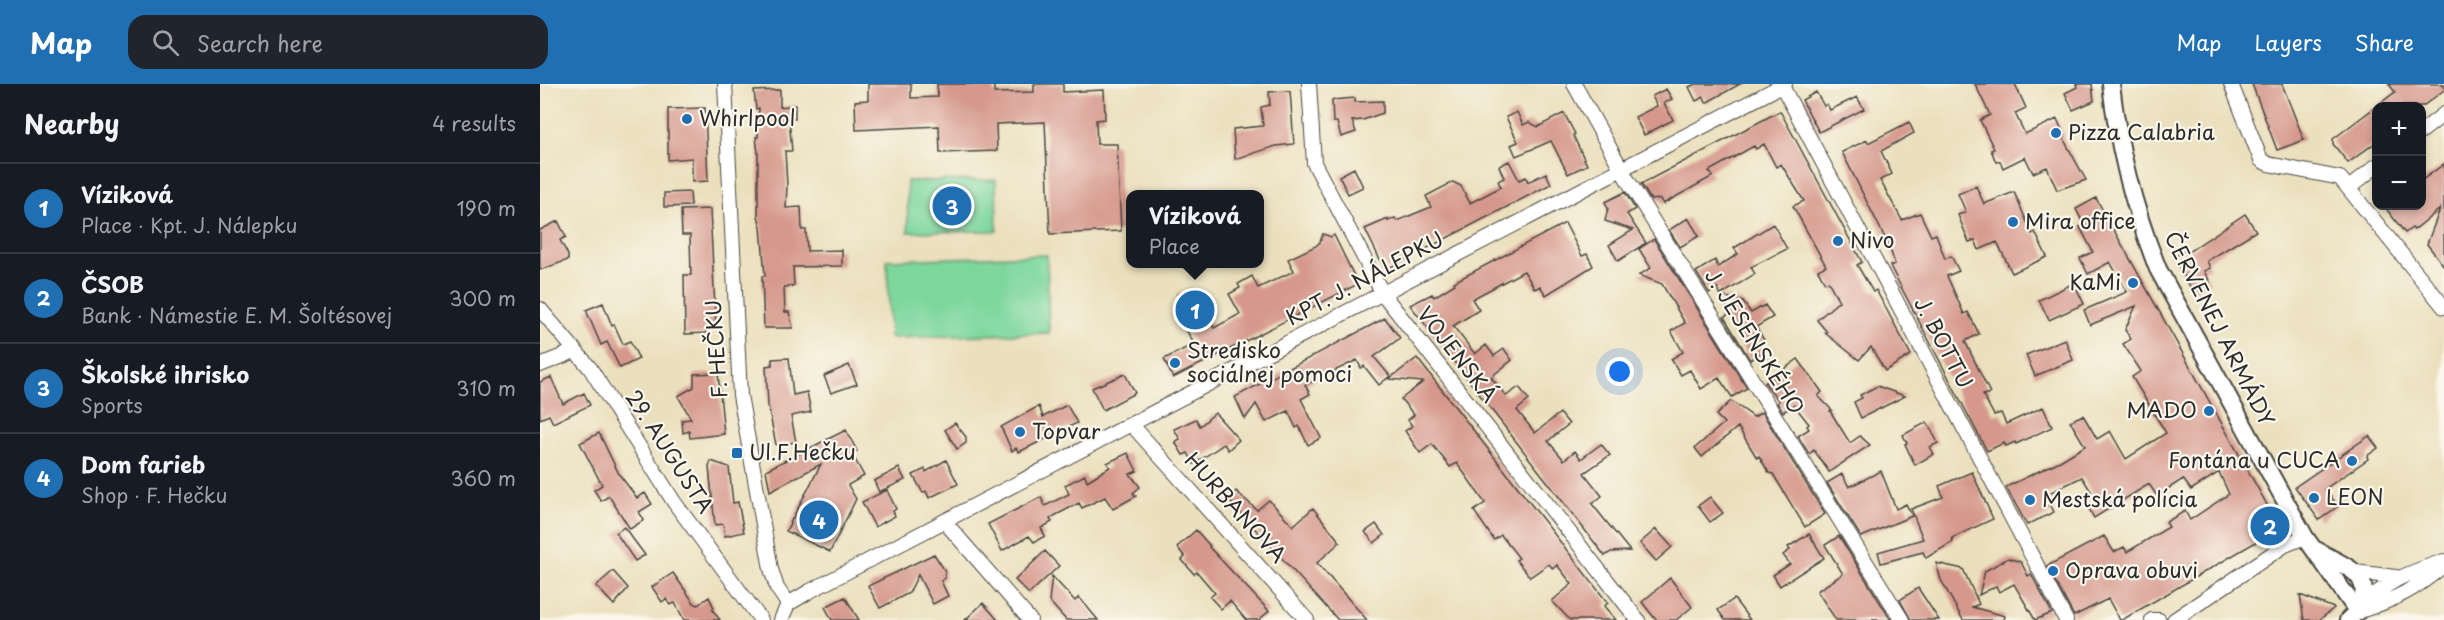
<!DOCTYPE html>
<html lang="en">
<head>
<meta charset="utf-8">
<style>
	:root { --surface:#171b24; --page:#20242c; --text:#f1f3f6; --muted:#9ea1a6; --line:#363941; --accent:#1f6fb2 }
	body { margin:0; font-family:"Playpen Sans",sans-serif; background:var(--page); color:var(--text) }
	.controls { position:absolute; right:18px; top:18px; display:grid; overflow:hidden; border-radius:12px; box-shadow:0 3px 9px #0003 }
	.controls button { width:54px; height:54px; display:grid; place-items:center; padding:0; border:0; border-bottom:2px solid var(--line); background:var(--surface); color:var(--text); font:30px sans-serif }
	.you { position:absolute; left:1080px; top:288px; width:21px; height:21px; margin:-15px; border:4px solid #fff; border-radius:50%; background:#1a73e8; box-shadow:0 0 0 9px #1a73e833 }
	.badge { display:grid; place-items:center; width:39px; height:39px; border-radius:50%; background:var(--accent); color:#fff; font-size:20px; font-weight:700 }
	.pin { position:absolute; translate:-50% -50%; border:3px solid #fff; box-shadow:0 2px 6px #0006 }
	.popup { position:absolute; left:586px; top:106px; width:138px; height:78px; box-sizing:border-box; display:grid; place-content:center; border-radius:12px; background:var(--surface); filter:drop-shadow(0 2px 4px #0005); font-size:20px; white-space:nowrap; color:var(--muted) }
	.popup b { font-size:22px; color:var(--text) }
	.popup::after { content:''; position:absolute; left:50%; top:100%; margin-left:-12px; border:12px solid transparent; border-top-color:var(--surface) }
	.list { margin:0; padding:0; list-style:none }
	h2 { display:flex; justify-content:space-between; align-items:center; height:78px; margin:0; padding:0 24px; font-size:26px }
	h2 small { font-size:20px; font-weight:400; color:var(--muted) }
	.list li { display:grid; grid-template-columns:39px 1fr auto; gap:18px; align-items:center; box-sizing:border-box; height:90px; padding:0 24px; border-top:2px solid var(--line) }
	.list b { display:block; font-size:22px; white-space:nowrap }
	.list p { margin:0; font-size:20px; white-space:nowrap; color:var(--muted) }
	.list em { font-size:20px; font-style:normal; color:var(--muted) }
	.icon { flex:none; width:33px; height:33px; fill:none; stroke:currentColor; stroke-width:2; stroke-linecap:round; stroke-linejoin:round }
	.map { position:relative; flex:none; width:1904px; height:536px; overflow:hidden }
	header { display:flex; align-items:center; gap:36px; box-sizing:border-box; height:84px; padding:0 30px; background:var(--accent); color:#fff }
	header strong { font-size:28px }
	nav { display:flex; gap:33px; margin-inline-start:auto; font-size:21px }
	.search { width:420px; height:54px; background:var(--page); display:flex; align-items:center; gap:15px; box-sizing:border-box; padding:0 21px; border-radius:18px; color:var(--muted); font-size:22px }
	main { display:flex }
	aside { flex:1; background:var(--surface) }
	.map>svg:first-child { display:block }
</style>
</head>
<body>
<header>
<strong>Map</strong>
<div class="search"><svg class="icon" aria-label="search" viewBox="0 0 24 24"><circle cx="10" cy="10" r="6"/><path d="M15 15l6 6"/></svg>Search here</div>
<nav><a>Map</a><a>Layers</a><a>Share</a></nav>
</header>
<main>
<aside>
<h2>Nearby<small>4 results</small></h2>
<ul class="list">
<li><span class="badge">1</span><div><b>Víziková</b><p>Place · Kpt. J. Nálepku</p></div><em>190 m</em></li>
<li><span class="badge">2</span><div><b>ČSOB</b><p>Bank · Námestie E. M. Šoltésovej</p></div><em>300 m</em></li>
<li><span class="badge">3</span><div><b>Školské ihrisko</b><p>Sports</p></div><em>310 m</em></li>
<li><span class="badge">4</span><div><b>Dom farieb</b><p>Shop · F. Hečku</p></div><em>360 m</em></li>
</ul>
</aside>
<div class="map">
<svg width="1904" height="536" viewBox="0 0 1904 536">
	<rect width="100%" height="100%" fill="#fbf7ec"/>
	<filter id="ink" filterUnits="userSpaceOnUse"><feTurbulence type="fractalNoise" baseFrequency=".0167" numOctaves="2"/><feDisplacementMap in="SourceGraphic" scale="12" xChannelSelector="R" yChannelSelector="G"/><feConvolveMatrix kernelMatrix="1 2 1 2 8 2 1 2 1" color-interpolation-filters="sRGB"/></filter>
	<filter id="wash" filterUnits="userSpaceOnUse"><feTurbulence type="fractalNoise" baseFrequency=".008" numOctaves="4" result="noise"/><feDisplacementMap in="SourceGraphic" scale="24" xChannelSelector="R" yChannelSelector="G"/><feGaussianBlur stdDeviation="1.35" result="paint"/><feColorMatrix in="noise" values="0 0 0 0 0 0 0 0 0 0 0 0 0 0 0 0 0 1.4 0 .05"/><feComposite in="paint" operator="in"/></filter>
	<g filter="url(#wash)">
		<rect width="100%" height="100%" fill="#ebe0bd"/>
		<path fill="#7dd79d" stroke="#548164" stroke-width="1.5" d="M456,96L457,147L368,148L367,97Z
			M507,171L509,249L350,254L347,176Z"/>
		<g id="blocks">
			<path fill="#d6988c" d="M328,0H371V14L398,13L397,0H454V9L494,8V0H523V8L564,6L565,35L556,36L557,60H577L581,147L510,150L505,38L456,40L457,67L400,69L399,42L316,46L315,17L328,16Z
				M1156,0H1200L1166,19L1164,13L1156,17L1149,3Z
				M1435,0H1475L1486,24L1475,29L1485,50L1517,35L1525,53L1523,54L1546,96L1517,106L1507,83L1493,89L1485,73L1463,84L1460,77L1456,78L1451,66L1454,65L1440,36L1450,31Z
				M1536,0H1552L1554,17L1533,26L1525,9L1537,3Z
				M1712,0H1742L1764,56L1737,66Z
				M1849,0H1904V6L1883,22H1836V58L1808,79L1793,60V55L1855,8Z
				M1126,5L1132,15L1124,19L1133,36L1104,51L1095,33L1117,22L1112,12Z
				M240,6V23L255,21V35H249L252,67H245L247,101L246,124L261,123L262,146H266L267,167L302,166V182L253,183L254,202L244,203L245,228H249L253,244H224L222,192H225L221,143L218,132V69L216,53H218L219,24L216,25L214,7Z
				M750,7L754,60L736,62L695,75L693,45L723,42L721,23L730,21L729,8Z
				M1276,8L1284,22L1287,20L1290,26L1317,13L1324,25L1279,48L1262,16Z
				M815,14V18L843,17V29L823,36L812,37L816,48L801,53L797,38H793L792,16Z
				M165,24L168,97L152,98V74L128,76V25Z
				M1240,27L1322,178L1317,181L1333,208L1336,206L1371,271L1345,287L1331,263L1319,276L1285,249L1287,248L1277,236L1299,217L1288,197L1285,199L1278,186L1286,182L1253,122L1264,117L1241,80L1236,83L1224,60L1216,65L1214,62L1169,87L1173,92L1123,120L1120,115L1111,116L1101,100Z
				M977,28L983,41L989,38L998,43L1024,29L1035,50L1033,51L1047,81L1028,90L1011,57L976,72L971,61L978,58L966,33Z
				M1369,38L1374,49L1341,67L1352,90L1340,96L1362,136L1380,129L1391,152L1396,150L1405,175L1411,172L1419,187L1407,192L1424,230L1428,228L1439,250L1425,257L1450,309L1443,311L1454,331L1461,329L1466,340L1503,323L1512,343L1476,360L1475,358L1466,362L1464,359L1447,367L1350,182L1355,180L1349,162L1302,68L1327,56L1328,59Z
				M969,77L979,96L986,93L988,98L1006,89L1011,100L845,186L825,145L848,135V137L855,134L857,137L891,123L886,112L913,98L921,102L930,119L961,103L958,97L964,94L959,82Z
				M1904,80V182L1887,160L1900,125L1874,146L1872,144L1865,149L1844,122H1881V97Z
				M814,84L823,103L808,110L799,92Z
				M1436,102L1444,120L1474,108L1492,150L1495,148L1507,173L1472,189L1457,158L1439,166L1435,156L1429,158L1418,131L1426,128L1418,110Z
				M150,108L151,122L124,123V109Z
				M1085,108L1095,125L1087,130L1106,159L1078,177L1069,161L1093,146L1065,137L1068,124L1065,118Z
				M1556,114L1740,444L1582,536H1580L1568,515L1534,532L1507,482L1564,452L1574,468L1584,463L1587,468L1629,443L1626,438L1645,427L1650,436L1689,410L1679,388L1651,406L1643,395L1617,412L1609,400L1554,434L1548,423L1557,417L1542,393L1505,411L1514,428L1487,441L1466,403L1520,377L1545,362L1530,337L1543,331L1557,355L1570,347L1586,375L1626,349L1592,293L1601,287L1583,260L1591,255L1585,246L1596,222L1550,241L1544,226L1587,208L1570,178L1548,190L1540,174L1553,168L1540,143L1544,141L1536,125Z
				M170,125L176,244H166V249L145,250L144,191H151L150,151H142L141,126Z
				M1705,130L1716,147L1667,177L1670,184L1664,187L1670,198L1653,208L1634,173L1645,166L1648,168Z
				M1148,134L1159,152L1140,163L1129,146Z
				M18,137L26,153L20,156L28,171V176L0,186V146Z
				M1025,139L1042,172L1047,170L1053,182L1006,211L1000,202L995,205L984,187L932,215L939,226L913,242L935,270L946,261L954,272L964,265L972,276L951,293L966,312L979,303L989,316L977,326L995,349L1020,329L1029,340L1008,357L1024,376L1035,367L1041,375L1061,360L1070,371L1044,389L1062,412L1052,420L1090,467L1071,468L1065,472L870,221L892,210L894,213L915,200L914,198Z
				M1233,140L1247,165L1211,183L1215,190L1181,211L1177,204L1169,209L1156,188L1175,176L1178,183L1198,170L1194,164Z
				M783,150L791,153L794,151L818,200L633,294L624,275L654,260L646,245L653,242L637,211L653,203L674,244L700,230L689,210L700,204L698,200L712,192L718,204L754,187L748,175L776,162L780,158Z
				M1114,155L1207,304L1192,313L1179,294L1161,305L1150,286L1141,291L1131,275L1143,268L1131,247L1145,239L1122,200L1099,191L1111,184L1099,165Z
				M1534,199L1544,220L1509,236L1499,216Z
				M1181,212L1203,218L1211,229L1225,221L1233,233L1216,243L1224,256L1220,258L1225,267L1210,276L1184,233L1191,229Z
				M63,219L72,242L74,240L83,260L90,257L99,275L80,284L67,258L61,261L46,226Z
				M845,234L860,254L834,273L850,292L839,301L824,282L821,284L817,276L765,301L770,310L761,315L781,354L768,361L759,342L756,344L748,327L726,338L716,320L705,335L695,313Z
				M1525,255L1533,276L1495,292L1486,271Z
				M249,274L253,311L267,308L271,328L251,332L256,358L236,361L228,321L226,282L232,281V275Z
				M877,274L1068,519L1064,522L1076,536H1030L1012,517L1032,500L1017,481L1013,485L1009,480L990,493L976,476L979,474L961,451L954,456L934,427L945,419L917,379L910,383L892,360L880,369L865,347L872,342L868,336L874,331L861,315L883,298L849,295Z
				M1258,275L1282,308L1278,312L1292,326L1290,327L1310,359L1320,352L1330,361L1289,388L1274,366L1269,370L1258,352L1269,345L1267,342L1269,340L1254,321L1243,328L1237,319L1239,317L1225,299Z
				M309,281L317,300L291,309L284,292Z
				M178,289L184,350L150,354L149,347L143,349L142,336L151,335L138,312L154,303V290Z
				M585,290L595,309L563,326L552,304Z
				M11,293L23,320L44,309L50,321L13,339L9,331L0,335V298Z
				M1337,302L1365,312L1321,334L1314,318L1322,314L1320,311Z
				M1191,317L1214,333L1222,328L1285,430L1265,443L1233,390L1229,389L1219,372L1217,374L1198,343L1162,373L1155,364L1184,339L1176,331Z
				M527,321L537,339L479,368L476,364L472,367L461,343L499,322L503,333Z
				M675,329L699,356L688,366L684,360L654,380L648,369L643,371L635,358L640,355L634,345L656,335L660,342Z
				M1387,338L1398,359L1390,363L1394,370L1375,381L1365,360L1367,359L1363,351Z
				M415,339L426,353V359L417,365L405,346Z
				M306,346L317,367L312,370L324,392L308,401L316,415L290,468L246,447L281,380L230,407L226,386Z
				M59,349L79,390L97,414L105,409L112,420L99,428L104,436L90,445L69,412L61,417L54,406L62,401L40,359Z
				M1829,352L1838,364L1827,372L1828,375L1785,405L1798,422L1779,436L1755,403Z
				M588,369L597,387L590,390L600,403L593,409L596,412L573,425L565,413L542,424L539,419L516,431L510,435L512,438L501,444L505,452L494,458L489,452L462,467L448,440L501,413L505,422L529,410L525,401L545,391L547,397L570,383L567,379Z
				M406,376L418,400L389,414L386,407L383,409L373,391L385,385L386,388Z
				M171,377L189,383L193,419L198,418L204,448L185,452L183,440L175,441L169,383Z
				M359,384L365,396L339,408L334,397Z
				M1341,387L1356,425L1366,420L1372,432L1321,453L1287,399L1302,390L1309,403Z
				M1432,388L1453,435L1412,454L1413,458L1386,474L1383,468L1341,479L1338,468L1383,455L1371,425L1403,413L1399,402Z
				M347,406L356,425L353,427L355,432L335,443L322,418Z
				M696,407L717,426L729,416L753,442L773,424L800,458L777,479L827,536H798L688,415Z
				M1170,413L1183,429L1170,438L1158,422Z
				M836,440L844,451L834,459L825,448Z
				M84,443L105,471L95,477L76,449Z
				M1116,445L1132,463L1116,477L1100,459Z
				M656,446L670,462L669,463L729,527L719,536H706L690,517L681,525L670,513L675,509L657,488L654,490L642,476L645,473L637,463Z
				M1269,450L1284,474L1240,502L1233,491L1250,480L1243,471L1250,466L1248,463Z
				M1299,452L1351,536H1296L1277,507L1303,490L1285,461Z
				M505,467L519,482L489,510L475,496Z
				M394,470L405,487V494L401,497L408,512L393,520L378,491L369,509L340,524L328,502Z
				M1468,474L1481,478L1488,492L1491,490L1512,529L1495,536L1474,500L1459,508L1456,502L1439,511L1445,487Z
				M1396,479L1423,485L1439,520L1432,523L1465,532L1464,536H1423L1401,496Z
				M73,487L88,504L74,521L56,502Z
				M133,489L154,519L158,521L169,513L174,524L172,525L180,536H144L135,519L130,521L126,515L122,518L112,503Z
				M512,492L535,517L539,513L558,536H526L509,517Z
				M1130,494L1152,523L1136,536H1116L1102,518Z
				M1378,504L1399,536H1371L1360,516Z
				M1760,511L1794,524L1779,536H1764Z
				M305,513L319,536H292L285,523Z
				M1194,515L1210,536H1185L1178,526Z
				M443,519L458,536H425Z"/>
		</g>
	</g>
	<g filter="url(#ink)">
		<use href="#blocks" fill-opacity="0" stroke="#484641" stroke-width="1.5"/>
		<g fill="none" stroke-linecap="round" stroke-linejoin="round">
			<defs>
				<path id="minor" d="M185,0L200,311L231,485L237,504L248,520
					M769,0L774,79L843,210L1098,536
					M1034,0L1087,95L1362,536
					M1691,0L1721,76L1728,80L1800,94L1904,223
					M1242,2L1526,536
					M1882,47L1904,30
					M1809,104L1836,82
					M0,225L50,284L134,418L221,536
					M0,281L35,267
					M591,340L767,536
					M404,437L490,536
					M1815,488L1856,493
					M1819,526C1845,497 1868,489 1904,477
					M1820,527C1857,515 1874,506 1904,481
					M241,536L248,520L270,507L1245,0
					M1612,536H1619
					M1634,536L1745,461L1765,453"/>
				<path id="tertiary" d="M1571,0C1578,64 1594,125 1618,185L1765,453L1818,528
					M1776,466C1788,473 1802,479 1813,487C1832,501 1822,525 1808,536"/>
			</defs>
			<use href="#minor" stroke="#484641" stroke-width="16"/>
			<use href="#tertiary" stroke="#484641" stroke-width="20"/>
			<use href="#minor" stroke="#fff" stroke-width="14"/>
			<use href="#tertiary" stroke="#fff" stroke-width="16"/>
		</g>
	</g>
	<g fill="#1f6fb2" stroke="#fbf7ec" stroke-width="2">
		<circle cx="147" cy="35" r="6"/>
		<circle cx="1516" cy="49" r="6"/>
		<circle cx="1473" cy="138" r="6"/>
		<circle cx="1298" cy="157" r="6"/>
		<circle cx="1593" cy="199" r="6"/>
		<circle cx="635" cy="279" r="6"/>
		<circle cx="1669" cy="327" r="6"/>
		<circle cx="480" cy="348" r="6"/>
		<rect x="191" y="363" width="12" height="12" rx="3"/>
		<circle cx="1812" cy="377" r="6"/>
		<circle cx="1774" cy="414" r="6"/>
		<circle cx="1490" cy="416" r="6"/>
		<circle cx="1513" cy="487" r="6"/>
	</g>
	<g text-anchor="middle" stroke-width="4.5" stroke-linejoin="round" paint-order="stroke">
		<g font-size="21" fill="#2b2b2b" stroke="#fbf7ec" text-anchor="start">
			<text x="159" y="42">Whirlpool</text>
			<text x="1528" y="56">Pizza Calabria</text>
			<text x="1485" y="145">Mira office</text>
			<text x="1310" y="164">Nivo</text>
			<text x="1581" y="206" text-anchor="end">KaMi</text>
			<text x="647" y="274">Stredisko<tspan x="647" dy="24">sociálnej pomoci</tspan></text>
			<text x="1657" y="334" text-anchor="end">MADO</text>
			<text x="492" y="355">Topvar</text>
			<text x="209" y="376">Ul.F.Hečku</text>
			<text x="1800" y="384" text-anchor="end">Fontána u CUCA</text>
			<text x="1786" y="421">LEON</text>
			<text x="1502" y="423">Mestská polícia</text>
			<text x="1525" y="494">Oprava obuvi</text>
		</g>
		<g font-size="21" fill="#2b2b2b" stroke="#fbf7ec">
			<text transform="translate(825 195) rotate(-28)" y="7">KPT. J. NÁLEPKU</text>
			<text transform="translate(1679 245) rotate(63)" y="7">ČERVENEJ ARMÁDY</text>
			<text transform="translate(1214 258) rotate(58)" y="7">J. JESENSKÉHO</text>
			<text transform="translate(1403 259) rotate(62)" y="7">J. BOTTU</text>
			<text transform="translate(177 265) rotate(-94)" y="7">F. HEČKU</text>
			<text transform="translate(917 271) rotate(52)" y="7">VOJENSKÁ</text>
			<text transform="translate(129 368) rotate(57)" y="7">29. AUGUSTA</text>
			<text transform="translate(695 424) rotate(48)" y="7">HURBANOVA</text>
		</g>
	</g>
</svg>
<div class="controls">
<button>+</button>
<button>−</button>
</div>
<div class="you"></div>
<div class="pin badge" style="left:655px;top:226px">1</div>
<div class="popup"><b>Víziková</b>Place</div>
<div class="pin badge" style="left:1730px;top:442px">2</div>
<div class="pin badge" style="left:412px;top:122px">3</div>
<div class="pin badge" style="left:279px;top:436px">4</div>
</div>
</main>
</body>
</html>
